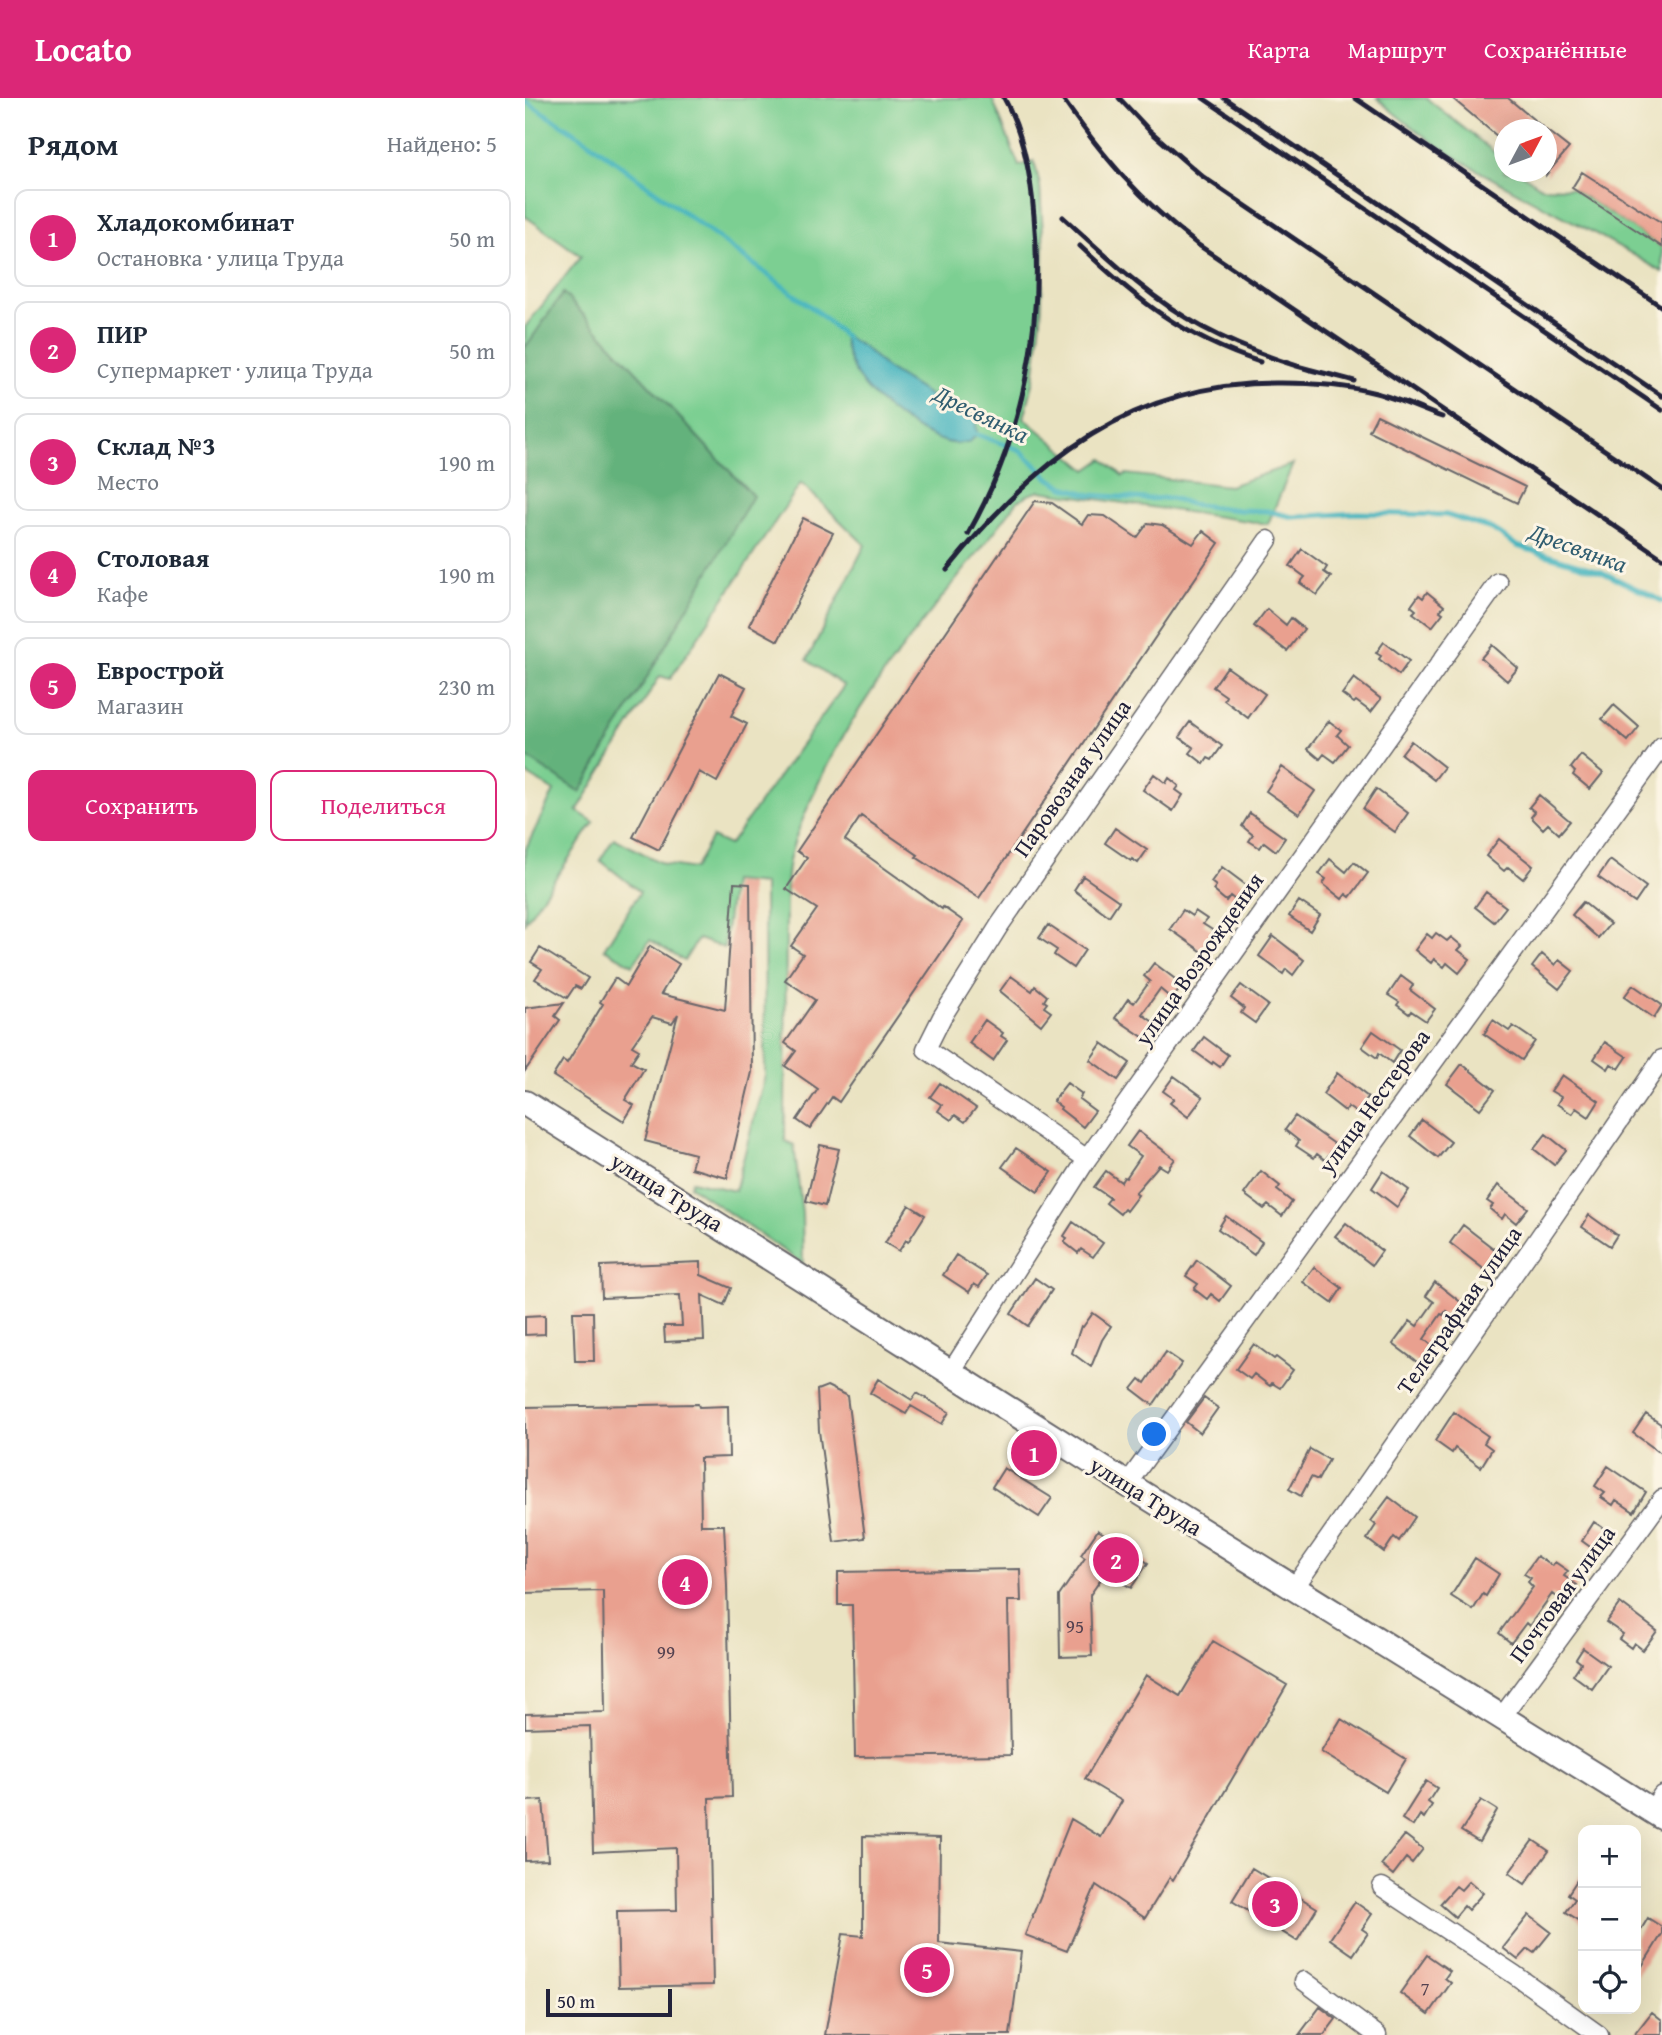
<!DOCTYPE html>
<html lang="ru">
<head>
<meta charset="utf-8">
<style>
	:root { --surface:#fff; --page:#f2f2f3; --text:#1f2937; --muted:#747a83; --line:#e0e1e3; --accent:#db2777 }
	body { margin:0; font-family:"Gentium Book Plus",serif; background:var(--page); color:var(--text) }
	.controls { position:absolute; right:21px; bottom:21px; display:grid; overflow:hidden; border-radius:14px; box-shadow:0 7px 28px #0002 }
	.controls button { width:63px; height:63px; display:grid; place-items:center; padding:0; border:0; border-bottom:2px solid var(--line); background:var(--surface); color:var(--text); font:35px sans-serif }
	.compass { position:absolute; left:969px; top:21px; width:63px; height:63px; border-radius:50%; background:var(--surface); box-shadow:0 7px 28px #0002; rotate:49deg }
	.scale { position:absolute; left:21px; bottom:18px; width:126px; box-sizing:border-box; padding-left:7px; border:4px solid #22223b; border-top:0; font-size:19px; line-height:24px; white-space:nowrap; color:#22223b; -webkit-text-stroke:5px #fcf5e5; paint-order:stroke }
	.you { position:absolute; left:630px; top:1337px; width:24px; height:24px; margin:-18px; border:5px solid #fff; border-radius:50%; background:#1a73e8; box-shadow:0 0 0 10px #1a73e833 }
	.badge { display:grid; place-items:center; width:46px; height:46px; border-radius:50%; background:var(--accent); color:#fff; font-size:23px; font-weight:700 }
	.pin { position:absolute; translate:-50% -50%; border:4px solid #fff; box-shadow:0 2px 7px #0006 }
	.list { margin:0; padding:0; list-style:none }
	h2 { display:flex; justify-content:space-between; align-items:center; height:91px; margin:0; padding:0 28px; font-size:30px }
	h2 small { font-size:23px; font-weight:400; color:var(--muted) }
	.list li { display:grid; grid-template-columns:46px 1fr auto; gap:21px; align-items:center; box-sizing:border-box; height:98px; margin:0 14px 14px; padding:0 14px; border:2px solid var(--line); border-radius:14px }
	.list b { display:block; font-size:26px; white-space:nowrap }
	.list p { margin:0; font-size:23px; white-space:nowrap; color:var(--muted) }
	.list em { font-size:23px; font-style:normal; color:var(--muted) }
	.actions { display:flex; gap:14px; padding:21px 28px }
	.actions a { flex:1; padding:16px 0; border:2px solid var(--accent); border-radius:14px; text-align:center; font-size:24px; color:var(--accent) }
	.actions .main { background:var(--accent); color:#fff }
	.icon { flex:none; width:38px; height:38px; fill:none; stroke:currentColor; stroke-width:2; stroke-linecap:round; stroke-linejoin:round }
	.map { position:relative; flex:none; width:1137px; height:1937px; overflow:hidden }
	header { display:flex; align-items:center; gap:42px; box-sizing:border-box; height:98px; padding:0 35px; background:var(--accent); color:#fff }
	header strong { font-size:33px }
	nav { display:flex; gap:38px; margin-inline-start:auto; font-size:24px }
	main { display:flex }
	aside { flex:1; background:var(--surface) }
	.map>svg:first-child { display:block }
</style>
</head>
<body>
<header>
<strong>Locato</strong>
<nav><a>Карта</a><a>Маршрут</a><a>Сохранённые</a></nav>
</header>
<main>
<aside>
<h2>Рядом<small>Найдено: 5</small></h2>
<ul class="list">
<li><span class="badge">1</span><div><b>Хладокомбинат</b><p>Остановка · улица Труда</p></div><em>50 m</em></li>
<li><span class="badge">2</span><div><b>ПИР</b><p>Супермаркет · улица Труда</p></div><em>50 m</em></li>
<li><span class="badge">3</span><div><b>Склад №3</b><p>Место</p></div><em>190 m</em></li>
<li><span class="badge">4</span><div><b>Столовая</b><p>Кафе</p></div><em>190 m</em></li>
<li><span class="badge">5</span><div><b>Еврострой</b><p>Магазин</p></div><em>230 m</em></li>
</ul>
<div class="actions"><a class="main">Сохранить</a><a>Поделиться</a></div>
</aside>
<div class="map">
<svg width="1137" height="1937" viewBox="0 0 1137 1937">
	<rect width="100%" height="100%" fill="#fcf5e5"/>
	<filter id="ink" filterUnits="userSpaceOnUse"><feTurbulence type="fractalNoise" baseFrequency=".0143" numOctaves="2"/><feDisplacementMap in="SourceGraphic" scale="14" xChannelSelector="R" yChannelSelector="G"/><feConvolveMatrix kernelMatrix="1 2 1 2 8 2 1 2 1" color-interpolation-filters="sRGB"/></filter>
	<filter id="wash" filterUnits="userSpaceOnUse"><feTurbulence type="fractalNoise" baseFrequency=".00686" numOctaves="4" result="noise"/><feDisplacementMap in="SourceGraphic" scale="28" xChannelSelector="R" yChannelSelector="G"/><feGaussianBlur stdDeviation="1.57" result="paint"/><feColorMatrix in="noise" values="0 0 0 0 0 0 0 0 0 0 0 0 0 0 0 0 0 1.4 0 .05"/><feComposite in="paint" operator="in"/></filter>
	<g filter="url(#wash)">
		<rect width="100%" height="100%" fill="#eae3c2"/>
		<path fill="#7bcf92" stroke="#4e7866" stroke-width="2" d="M0,0H467L494,68L509,63L515,88L519,152L516,222L509,282L499,320L562,372L578,361L598,378L601,376L704,388L768,366L743,426L515,393L503,397L493,403C419,502 330,593 283,709C276,725 269,742 265,759C262,769 262,781 261,791L260,1043L269,1047L277,1115L278,1166L165,1088L167,1083L210,1093L240,978L239,786L207,783L199,850L173,841L159,863L125,842L108,867L79,851L115,794L75,762L89,740L138,766L169,771L187,739L204,747L319,588L282,562L340,447L276,385L145,581L135,578L52,713L69,724L0,824V752L29,693L0,675V229L56,158L0,118Z
			M852,0H901L979,62V74H994L1016,89L1047,90L1137,149V174C1043,114 935,77 852,0Z"/>
		<path fill="#64b27c" stroke="#436a5c" stroke-width="2" d="M38,195L228,398L55,694L0,658V250Z"/>
		<path fill="#46b5bf" stroke="#346c7d" stroke-width="2" d="M318,236L341,251L361,270L425,310L432,307L450,312L452,337L443,345C436,345 428,346 422,344C392,336 343,300 329,272C323,261 320,249 318,236Z"/>
		<g fill="none" stroke-linecap="round" stroke-linejoin="round">
			<path stroke="#46b5bf" stroke-width="5" d="M0,3L64,44L294,215L321,240
				M448,335L495,352L524,380L539,389L566,397L622,401L646,400L665,406L714,412L742,413L768,419L832,415L921,417L967,431L992,448L1077,474L1137,503"/>
		</g>
		<g id="blocks">
			<path fill="#e9a08f" d="M927,0H983L1021,32H979V44Z
				M1021,32L1044,50L1021,77Z
				M1057,74L1137,125V149L1047,90Z
				M852,317L1000,389L992,405L844,333Z
				M510,403L527,405L557,426L563,417L580,418L612,440L623,425L637,427L668,446L678,433L694,445L454,800L391,759L393,757L336,718L320,742L417,811L418,809L438,823L314,1004L307,999L285,1031L272,1022L293,991L260,968L271,953L260,945L290,902L260,882L278,856L266,848L292,811L261,791L282,760L272,753Z
				M278,420L308,435L253,543L224,527Z
				M777,451L802,469L799,474L806,479L792,497L775,485L780,479L765,468Z
				M902,494L919,508L915,513L918,515L907,529L888,515L891,512L886,508L894,497L898,500Z
				M742,511L761,527L766,520L779,531L762,553L729,528Z
				M859,544L884,563L874,577L854,561L856,558L851,555Z
				M967,547L993,570L982,583L956,560Z
				M702,569L740,596L723,620L699,602L701,598L688,589Z
				M194,575L221,589L206,618L222,626L192,684L174,674L134,752L108,739Z
				M829,580L856,601L846,614L831,603L829,605L817,596Z
				M1089,607L1114,629L1103,643L1077,621Z
				M804,623L816,632L812,637L823,647L810,664L799,656L795,661L783,651Z
				M665,624L697,648L687,662L683,660L679,666L665,655L669,650L654,639Z
				M886,643L919,669L909,682L876,656Z
				M1056,657L1078,675L1065,691L1048,677L1050,674L1046,670Z
				M757,669L790,693L774,716L741,693Z
				M629,676L641,685L644,680L654,688L651,692L658,697L648,713L618,692Z
				M851,691L883,715L870,734L838,711Z
				M1014,697L1045,723L1034,736L1023,726L1018,731L1006,719L1010,714L1004,709Z
				M725,715L760,740L751,753L739,744L735,750L724,743L728,737L717,728Z
				M590,730L622,752L613,765L607,761L606,763L580,745Z
				M974,741L1008,768L998,781L983,769L979,773L961,758Z
				M805,761L821,774L829,764L843,775L825,799L821,796L817,801L798,786L801,781L794,776Z
				M1085,762L1121,789L1110,805L1073,779Z
				M697,769L725,790L714,805L705,798L701,803L688,792L691,788L686,784Z
				M558,778L594,803L584,818L549,792Z
				M209,785L225,786L227,974L202,1080L166,1070L170,1056L120,1043L153,916L147,925L127,919L107,948L114,952L106,964L119,971L100,1002L109,1007L99,1023L28,978L38,962L42,965L78,906L75,904L90,880L101,888L125,848L154,866L136,896L200,912Z
				M961,794L981,809L969,824L950,809Z
				M774,803L795,817L785,833L764,818Z
				M1058,804L1085,826L1073,840L1047,817Z
				M658,812L667,818L670,813L682,821L678,826L692,835L679,855L645,831Z
				M523,827L560,852L548,870L529,857L532,852L514,840Z
				M911,835L922,843L926,839L937,848L933,852L945,861L934,875L922,865L919,869L909,861L906,865L890,852L902,836L907,840Z
				M748,838L779,862L768,877L761,871L758,876L734,858Z
				M15,850L63,880L56,891L50,888L42,900L10,881L17,871L6,864Z
				M1017,856L1030,867L1034,862L1048,873L1034,891L1007,869Z
				M629,865L658,887L647,901L635,891L617,916L631,926L621,941L590,920L603,901L609,905L625,883L619,878Z
				M486,878L507,893L510,888L522,898L519,903L522,905L519,909L526,914L516,927L475,893Z
				M876,878L888,887L885,892L910,911L901,923L886,913L884,916L872,907L874,904L863,897Z
				M716,887L743,907L730,925L716,915L719,910L706,900Z
				M1108,887L1137,907L1129,920L1099,899Z
				M39,905L30,918L35,922L0,973V910Z
				M460,922L478,935L476,938L482,942L468,963L444,945Z
				M968,922L984,933L988,928L1010,943L997,962L959,936Z
				M848,933L875,952L867,965L854,955L852,960L837,949Z
				M679,939L703,957L695,969L688,964L687,966L669,953Z
				M1080,944L1102,959L1094,971L1086,966L1083,971L1069,961Z
				M577,945L605,965L593,982L565,962Z
				M937,966L970,992L955,1011L922,986Z
				M812,975L843,999L832,1015L823,1009L820,1013L798,996Z
				M1037,977L1074,1003L1064,1019L1051,1010L1047,1016L1032,1006L1036,999L1026,993Z
				M649,978L678,999L663,1019L645,1005L649,1001L638,993Z
				M415,985L451,1010L440,1024L430,1017L426,1022L413,1013L417,1007L405,999Z
				M542,985L557,996L554,1001L570,1013L558,1029L535,1011L536,1009L528,1003Z
				M770,1018L811,1047L800,1062L792,1056L789,1060L771,1048L774,1043L760,1032Z
				M897,1022L926,1044L913,1060L885,1038Z
				M613,1033L650,1061L642,1072L634,1067L610,1095L613,1097L601,1113L599,1111L595,1116L581,1105L585,1100L569,1089L581,1073L596,1084L599,1079L601,1080L616,1058L602,1048Z
				M1021,1036L1041,1052L1029,1067L1009,1051Z
				M295,1047L314,1051L300,1108L281,1103Z
				M491,1050L527,1074L513,1094L477,1069Z
				M736,1073L755,1088L752,1092L767,1104L757,1118L743,1107L739,1111L719,1096Z
				M858,1073L884,1092L872,1109L847,1090Z
				M973,1087L1003,1110L991,1125L980,1116L977,1121L965,1111L968,1107L962,1103Z
				M384,1107L400,1117L383,1144L381,1142L374,1153L360,1145Z
				M1064,1117L1092,1137L1085,1148L1057,1129Z
				M701,1118L737,1144L729,1157L693,1131Z
				M548,1124L578,1145L568,1159L556,1151L553,1155L539,1144L542,1140L539,1138Z
				M821,1125L857,1153L847,1167L810,1138Z
				M938,1127L973,1154L960,1172L925,1145Z
				M431,1157L462,1177L454,1189L449,1186L444,1194L418,1177Z
				M672,1162L706,1188L695,1203L686,1196L682,1201L669,1191L673,1186L661,1178Z
				M176,1164V1177L206,1190L199,1207L177,1197L179,1242L140,1244L139,1228H157L155,1197L77,1200L76,1168Z
				M789,1169L817,1190L807,1205L778,1184Z
				M510,1180L527,1192L503,1228L486,1216Z
				M910,1184L938,1206L929,1219L921,1213L918,1217L916,1216L899,1241L909,1249L896,1267L868,1246L885,1223L892,1228L909,1204L901,1198Z
				M48,1214H68L69,1263H50Z
				M568,1215L586,1228L577,1242L566,1269L547,1255L556,1228L558,1229Z
				M20,1217V1236L0,1237V1218Z
				M729,1246L749,1261L751,1259L768,1272L755,1290L747,1285L745,1288L729,1276L725,1281L711,1271Z
				M641,1254L657,1265L628,1307L607,1291L615,1281L620,1285Z
				M353,1281L387,1302L392,1295L424,1314L417,1326L386,1308L381,1316L345,1295Z
				M302,1288L322,1298L340,1440L309,1444L294,1333L292,1292Z
				M679,1300L693,1310L675,1335L661,1324Z
				M173,1306L174,1309L203,1308L204,1359L175,1360L176,1427H199L202,1488L207,1699L184,1700L188,1887L94,1889L92,1813L152,1812L151,1750L68,1754L65,1628L0,1630V1616L80,1614L78,1493L0,1495V1309Z
				M929,1314L963,1338L959,1345L967,1351L956,1369L930,1350L927,1355L910,1343Z
				M1121,1316L1137,1327V1356L1108,1335Z
				M785,1351L804,1362L793,1382L786,1379L776,1398L764,1391Z
				M1083,1368L1121,1394L1109,1414L1091,1402L1088,1407L1076,1399L1080,1395L1070,1388Z
				M479,1370L527,1400L514,1419L467,1389Z
				M864,1399L890,1419L874,1443L869,1439L859,1454L842,1441L851,1427L846,1423Z
				M1069,1424L1088,1436L1075,1456L1057,1443Z
				M573,1432L623,1465L606,1490L581,1474L565,1497L567,1558L535,1559L534,1498L560,1460L556,1457Z
				M1012,1458L1027,1468L1030,1464L1043,1473L1039,1478L1052,1487L1039,1505L1027,1496L1004,1528L1001,1525L986,1545L974,1535L1008,1489L1003,1484L1006,1480L999,1476Z
				M950,1460L974,1476L961,1498L958,1496L948,1512L926,1498Z
				M495,1471L496,1503H483L486,1657L330,1659L327,1507H313V1474Z
				M1095,1505L1132,1533L1118,1552L1109,1545L1106,1550L1094,1541L1098,1536L1081,1524Z
				M688,1543L762,1587L648,1782L645,1779L620,1820L571,1787L542,1853L500,1837L546,1721L576,1739L597,1703L560,1681L621,1577L655,1598Z
				M1058,1550L1083,1568L1067,1591L1048,1577L1056,1565L1051,1561Z
				M816,1621L881,1661L861,1694L796,1654Z
				M901,1683L912,1690L903,1704L907,1707L899,1720L895,1717L888,1728L877,1721Z
				M18,1702L23,1762L0,1763V1703Z
				M956,1702L972,1712L954,1744L936,1733Z
				M880,1737L898,1751L887,1765L881,1760L868,1777L856,1767Z
				M338,1738L415,1740L414,1845L496,1854L485,1937H300L318,1836L338,1838Z
				M1008,1742L1024,1753L1000,1786L984,1775Z
				M727,1770L792,1810L772,1843L707,1803Z
				M1058,1773V1825L1041,1814L1050,1801L1043,1796Z
				M944,1783L958,1795L943,1812L939,1808L930,1819L915,1806L931,1788L936,1792Z
				M830,1804L847,1816L837,1831L843,1835L828,1857L805,1841Z
				M1004,1817L1026,1834L1009,1855L1003,1851L993,1862L978,1850Z
				M1123,1820L1137,1829V1836L1111,1878V1840Z
				M902,1857L925,1873L920,1880L926,1885L904,1916L875,1895Z
				M795,1909L811,1921L799,1937H774Z
				M1127,1914L1137,1922V1937H1109Z"/>
		</g>
	</g>
	<g filter="url(#ink)">
		<use href="#blocks" fill-opacity="0" stroke="#68666a" stroke-width="2"/>
		<g fill="none" stroke-linecap="round" stroke-linejoin="round">
			<defs>
				<path id="street" d="M562,1061L401,951L417,919L474,828L743,442
					M426,1274L562,1061L973,484
					M602,1386L1137,649
					M769,1490L1009,1147L1137,961
					M976,1620L1137,1401
					M1127,1713L1137,1697
					M857,1789L990,1877L1074,1937
					M779,1883L852,1937"/>
				<path id="secondary" d="M0,1005L602,1386L1137,1719"/>
			</defs>
			<use href="#street" stroke="#68666a" stroke-width="21"/>
			<use href="#secondary" stroke="#68666a" stroke-width="28"/>
			<use href="#street" stroke="#fff" stroke-width="18"/>
			<use href="#secondary" stroke="#fff" stroke-width="24"/>
			<path stroke="#22223b" stroke-width="5" d="M537,0C578,59 615,102 672,146L1137,460
				M594,0L624,32L677,78L1137,391
				M678,0L1137,312
				M699,0L1137,298
				M830,0L1137,209
				M538,119C581,158 625,201 677,229C707,245 740,258 772,268C791,274 810,277 829,283
				M555,148C613,203 658,239 735,264
				M443,436C498,340 519,228 509,118C506,78 499,36 479,0
				M422,472C510,362 609,283 756,285C788,285 820,287 851,295C873,301 895,311 917,319"/>
		</g>
	</g>
	<g text-anchor="middle" stroke-width="6" stroke-linejoin="round" paint-order="stroke">
		<g font-size="19" fill="#544250">
			<text x="550" y="1535">95</text>
			<text x="141" y="1561">99</text>
			<text x="900" y="1897">7</text>
		</g>
		<g font-size="23" fill="#22223b" stroke="#fcf5e5">
			<text transform="translate(547 680) rotate(-55)" y="8">Паровозная улица</text>
			<text transform="translate(674 861) rotate(-55)" y="8">улица Возрождения</text>
			<text transform="translate(849 1003) rotate(-54)" y="8">улица Нестерова</text>
			<text transform="translate(142 1094) rotate(32)" y="8">улица Труда</text>
			<text transform="translate(934 1212) rotate(-55)" y="8">Телеграфная улица</text>
			<text transform="translate(621 1398) rotate(32)" y="8">улица Труда</text>
			<text transform="translate(1037 1496) rotate(-54)" y="8">Почтовая улица</text>
		</g>
		<g font-size="24" font-style="italic" fill="#305d70" stroke="#fcf5e5">
			<text transform="translate(456 316) rotate(26)" y="8">Дресвянка</text>
			<text transform="translate(1053 450) rotate(20)" y="8">Дресвянка</text>
		</g>
	</g>
</svg>
<div class="controls">
<button>+</button>
<button>−</button>
<button><svg class="icon" aria-label="locate" viewBox="0 0 24 24"><circle cx="12" cy="12" r="6"/><path d="M12 2v4M12 18v4M2 12h4M18 12h4"/></svg></button>
</div>
<svg class="compass" viewBox="-18 -18 36 36"><path d="M0-13l5 13h-10z" fill="#e53935"/><path d="M0 13l5-13h-10z" fill="#747a83"/></svg>
<div class="scale">50 m</div>
<div class="you"></div>
<div class="pin badge" style="left:509px;top:1355px">1</div>
<div class="pin badge" style="left:591px;top:1462px">2</div>
<div class="pin badge" style="left:750px;top:1806px">3</div>
<div class="pin badge" style="left:160px;top:1484px">4</div>
<div class="pin badge" style="left:402px;top:1872px">5</div>
</div>
</main>
</body>
</html>
